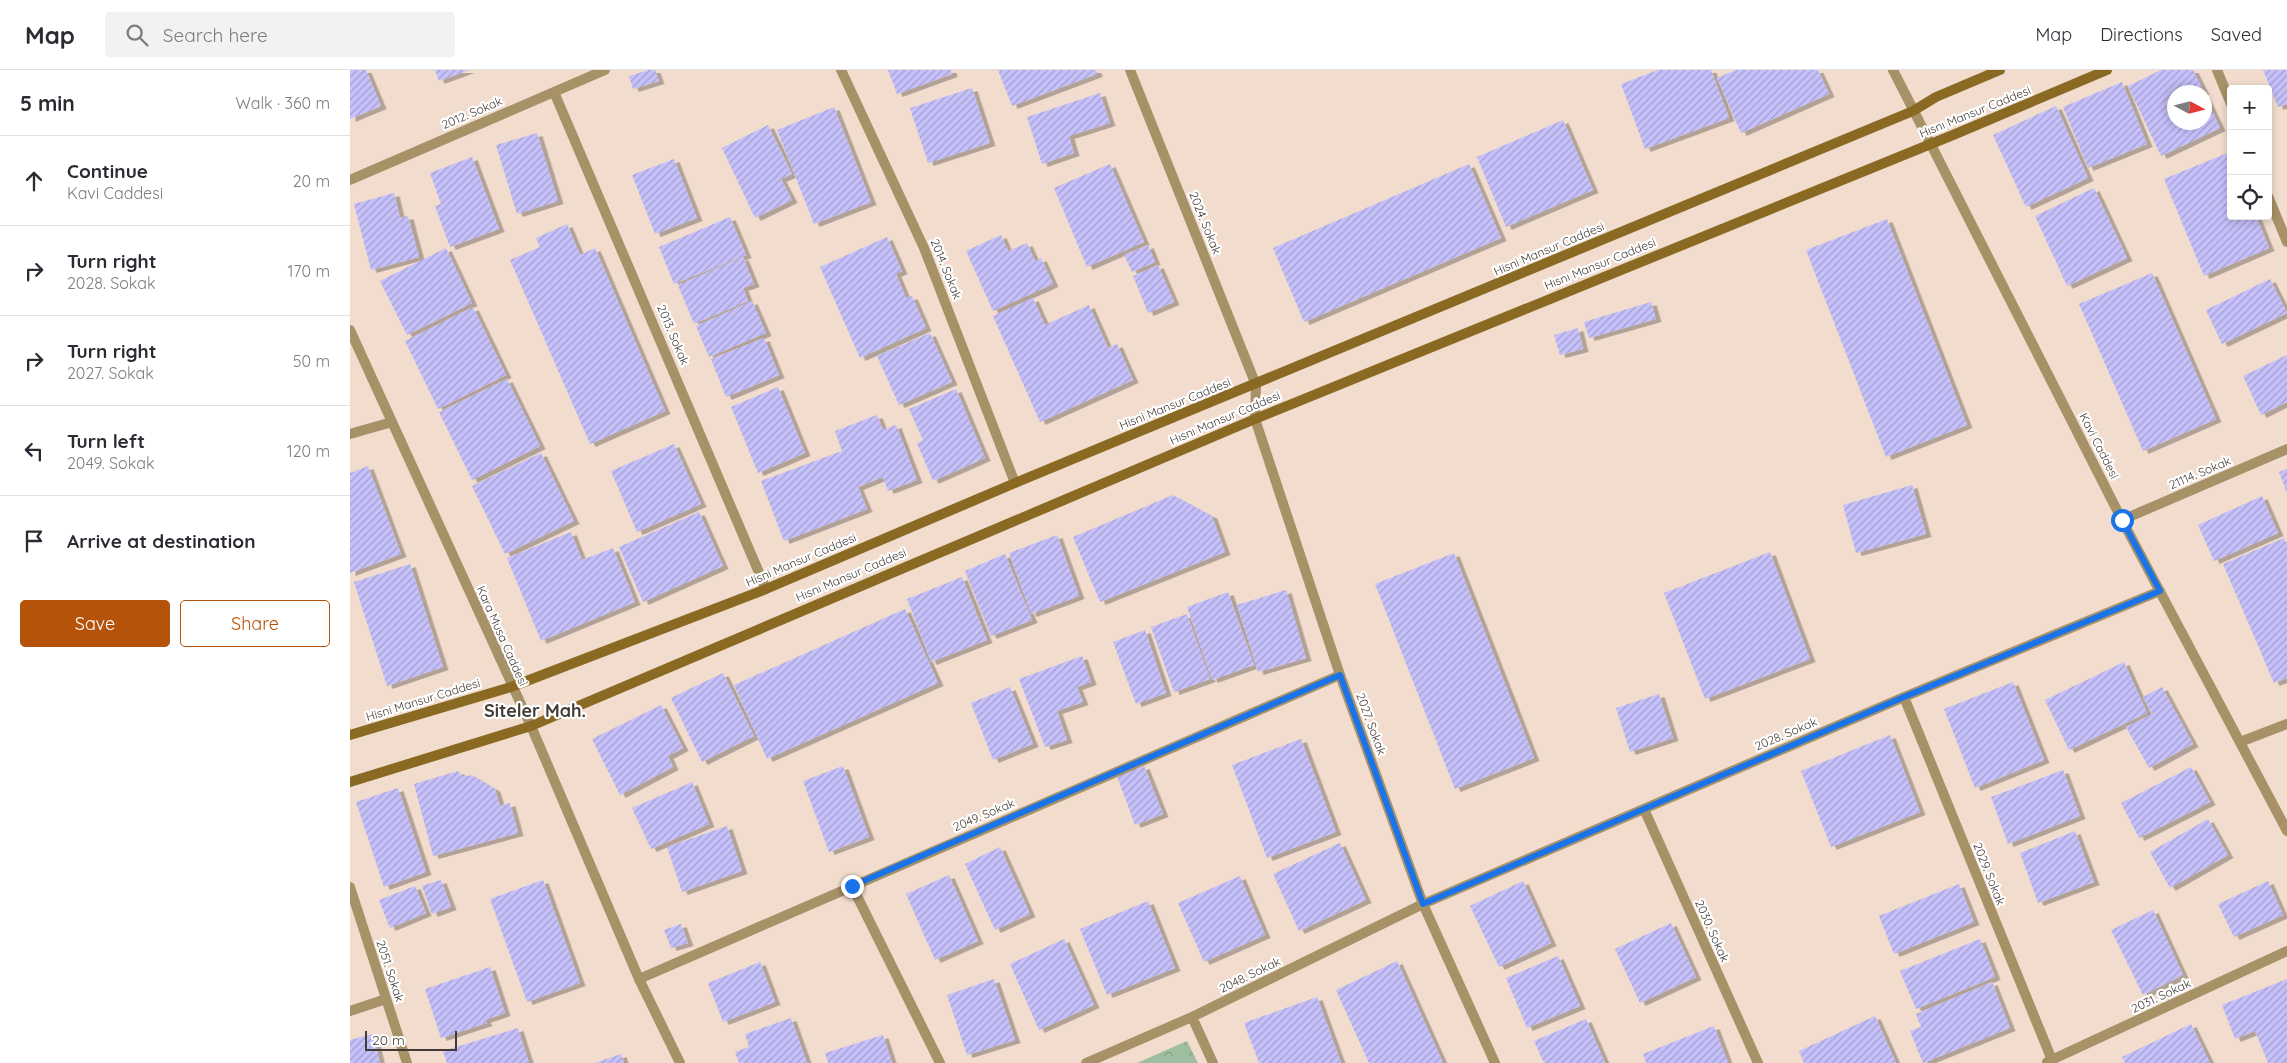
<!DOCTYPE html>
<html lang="en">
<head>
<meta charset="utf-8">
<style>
	:root { --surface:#fff; --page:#f2f2f3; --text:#2b2b33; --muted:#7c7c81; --line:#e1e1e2; --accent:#b45309 }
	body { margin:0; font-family:Quicksand,sans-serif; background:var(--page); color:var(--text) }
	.controls { position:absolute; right:15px; top:15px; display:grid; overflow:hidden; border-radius:5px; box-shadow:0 2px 8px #0003 }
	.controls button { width:45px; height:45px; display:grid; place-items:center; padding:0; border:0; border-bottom:1px solid var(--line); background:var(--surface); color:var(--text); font:25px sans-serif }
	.compass { position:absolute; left:1817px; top:15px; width:45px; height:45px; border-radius:50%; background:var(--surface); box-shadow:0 2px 8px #0003; rotate:97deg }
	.scale { position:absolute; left:15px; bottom:12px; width:92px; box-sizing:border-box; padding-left:5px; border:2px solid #433b35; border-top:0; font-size:14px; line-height:18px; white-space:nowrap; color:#433b35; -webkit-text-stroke:4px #fff; paint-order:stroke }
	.stop { position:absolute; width:15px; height:15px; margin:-11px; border:4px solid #1a73e8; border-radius:50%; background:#fff }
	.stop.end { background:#1a73e8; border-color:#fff; box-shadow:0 1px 5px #0008 }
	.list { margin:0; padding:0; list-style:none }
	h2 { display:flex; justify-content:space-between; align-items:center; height:65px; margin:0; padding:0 20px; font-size:21px }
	h2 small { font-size:16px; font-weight:400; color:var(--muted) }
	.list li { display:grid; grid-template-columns:32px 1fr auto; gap:15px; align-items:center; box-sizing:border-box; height:90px; padding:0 20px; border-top:1px solid var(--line) }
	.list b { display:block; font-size:19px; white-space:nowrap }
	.list p { margin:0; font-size:16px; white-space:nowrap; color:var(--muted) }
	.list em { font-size:16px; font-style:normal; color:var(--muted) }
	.actions { display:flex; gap:10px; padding:15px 20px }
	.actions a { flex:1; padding:11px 0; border:1px solid var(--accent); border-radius:5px; text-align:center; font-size:18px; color:var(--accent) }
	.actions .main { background:var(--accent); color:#fff }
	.icon { flex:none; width:28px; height:28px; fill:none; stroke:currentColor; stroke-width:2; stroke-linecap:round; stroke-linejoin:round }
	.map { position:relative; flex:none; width:1937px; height:993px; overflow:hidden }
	header { display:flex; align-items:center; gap:30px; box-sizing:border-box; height:70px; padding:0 25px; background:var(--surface); border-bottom:1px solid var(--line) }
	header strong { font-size:24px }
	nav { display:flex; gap:28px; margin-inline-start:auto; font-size:18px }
	.search { width:350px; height:45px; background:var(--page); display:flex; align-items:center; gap:12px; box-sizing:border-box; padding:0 18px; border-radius:5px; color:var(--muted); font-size:19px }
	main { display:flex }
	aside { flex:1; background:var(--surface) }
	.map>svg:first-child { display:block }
</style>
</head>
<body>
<header>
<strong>Map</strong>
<div class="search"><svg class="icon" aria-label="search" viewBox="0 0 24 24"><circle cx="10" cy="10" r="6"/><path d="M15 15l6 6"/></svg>Search here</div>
<nav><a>Map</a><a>Directions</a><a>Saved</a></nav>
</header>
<main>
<aside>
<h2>5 min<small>Walk · 360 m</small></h2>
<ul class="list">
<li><svg class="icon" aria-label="ahead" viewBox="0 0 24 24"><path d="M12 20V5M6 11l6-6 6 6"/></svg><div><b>Continue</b><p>Kavi Caddesi</p></div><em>20 m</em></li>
<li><svg class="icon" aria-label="right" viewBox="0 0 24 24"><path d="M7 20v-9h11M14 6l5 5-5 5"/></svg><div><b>Turn right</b><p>2028. Sokak</p></div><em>170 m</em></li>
<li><svg class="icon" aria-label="right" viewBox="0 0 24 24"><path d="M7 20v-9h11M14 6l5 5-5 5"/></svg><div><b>Turn right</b><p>2027. Sokak</p></div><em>50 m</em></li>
<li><svg class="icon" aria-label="left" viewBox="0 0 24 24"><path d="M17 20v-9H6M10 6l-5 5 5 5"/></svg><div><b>Turn left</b><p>2049. Sokak</p></div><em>120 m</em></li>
<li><svg class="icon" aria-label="arrive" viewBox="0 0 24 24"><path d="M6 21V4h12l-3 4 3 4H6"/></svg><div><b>Arrive at destination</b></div></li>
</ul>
<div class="actions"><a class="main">Save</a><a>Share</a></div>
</aside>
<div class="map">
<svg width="1937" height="993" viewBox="0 0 1937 993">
	<defs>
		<pattern id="park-crowns" width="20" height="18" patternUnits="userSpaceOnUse" patternTransform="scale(1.25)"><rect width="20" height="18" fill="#9fbea0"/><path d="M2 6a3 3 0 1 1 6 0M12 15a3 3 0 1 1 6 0" fill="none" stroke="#839c83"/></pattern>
		<pattern id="building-hatch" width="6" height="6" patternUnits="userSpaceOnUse" patternTransform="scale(1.25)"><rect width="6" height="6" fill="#c6c1fb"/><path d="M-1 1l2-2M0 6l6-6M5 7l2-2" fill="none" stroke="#a29ecc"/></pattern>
		<filter id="shadow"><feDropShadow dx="5.5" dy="3" stdDeviation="0" flood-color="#0004"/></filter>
	</defs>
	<rect width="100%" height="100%" fill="#f1dccd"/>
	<path fill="url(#park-crowns)" d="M837,971L848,993H787Z"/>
	<path fill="url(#building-hatch)" filter="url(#shadow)" d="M0,0H16L31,36L0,49Z
		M85,0H119L89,11Z
		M299,0H305L309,11L283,19L279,6Z
		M538,0H601L602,4L547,24Z
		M648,0H746L747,4L662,36Z
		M1308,0H1361L1379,48L1295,79L1271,14Z
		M1386,0H1468L1479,24L1391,63L1367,8Z
		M1811,0H1843L1854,22H1824V52H1854V24L1870,58L1811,86L1778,16Z
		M1913,0H1937V34L1928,37Z
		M1772,12L1797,74L1738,98L1713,37Z
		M622,18L640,73L578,93L560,38Z
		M750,23L760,53L719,66L724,83L692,94L677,47Z
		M1706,36L1738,108L1676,137L1643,65Z
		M484,37L521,132L464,154L427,60Z
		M1213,50L1243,120L1156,157L1127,87Z
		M418,55L442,104L431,109L442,130L405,148L372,78Z
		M187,63L208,131L167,144L146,75Z
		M1880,82L1881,146H1906L1919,178L1854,206L1814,109Z
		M122,87L149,159L100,177L85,136L91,134L80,103Z
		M324,89L347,148L305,164L282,105Z
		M760,94L794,172L737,197L704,118Z
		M1119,94L1151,168L954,252L923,178Z
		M1744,118L1777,188L1717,216L1685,146Z
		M44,123L50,148L58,146L69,187L21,200L4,134Z
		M380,147L396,185L324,214L309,177Z
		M1537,149L1617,355L1536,387L1456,180Z
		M217,154L230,185L245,178L315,341L240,374L160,190L190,177L186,168Z
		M651,165L658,181L677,173L685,191L691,188L703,214L643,241L616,181Z
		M537,167L552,201L546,204L556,228L562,226L576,258L510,288L470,197Z
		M798,175L805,192L782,202L774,185Z
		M96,178L122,233L57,265L30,211Z
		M393,187L404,214L393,218L398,231L344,254L328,215Z
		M808,195L824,232L798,243L783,206Z
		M1802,203L1866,349L1793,381L1729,234Z
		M1920,209L1937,243L1872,274L1856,240Z
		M683,228L695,255L739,235L758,278L767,274L783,310L690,352L643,246Z
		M402,231L416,263L359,287L346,256Z
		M1301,232L1306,249L1239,268L1234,252Z
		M123,237L156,305L88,339L55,271Z
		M1228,258L1233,279L1210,285L1204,265Z
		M580,263L602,312L549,335L527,286Z
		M414,268L429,305L376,327L361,289Z
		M1937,285V332L1911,345L1893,306Z
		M157,309L190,376L122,410L89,342Z
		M428,317L455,383L408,403L381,337Z
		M606,319L635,388L583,411L567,373L573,370L559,339Z
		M527,345L533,360L546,355L567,410L538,421L533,407L508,417L517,439L434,471L411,411L492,381L485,361Z
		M324,374L351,434L287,462L261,401Z
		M191,383L224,451L155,484L122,416Z
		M18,396L51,484L0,503V403Z
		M1937,399V423L1929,402Z
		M1562,415L1576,464L1506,483L1493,435Z
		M823,425L862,446L875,482L750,532L723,467Z
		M1912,426L1928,463L1864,491L1848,455Z
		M349,442L373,496L293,532L269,477Z
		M221,462L232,490L263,478L285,532L191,571L157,488Z
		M707,465L729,526L681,544L659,483Z
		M1934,468L1937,475V608L1924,613L1873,494Z
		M1420,482L1460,589L1355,629L1314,523Z
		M1104,483L1184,688L1105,719L1025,514Z
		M655,484L682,550L641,566L615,501Z
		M60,494L93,597L37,616L4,512Z
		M612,507L637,570L581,592L557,529Z
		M936,520L956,588L908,602L887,535Z
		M878,522L904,595L862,610L837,537Z
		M555,539L588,613L417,689L384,615Z
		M837,544L860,609L824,622L801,557Z
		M795,560L816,623L786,634L763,572Z
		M732,586L741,612L727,617L733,632L707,641L717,670L695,677L669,609Z
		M1774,592L1797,643L1719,680L1695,630Z
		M373,603L404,666L352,692L321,628Z
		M1663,612L1694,690L1625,718L1594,639Z
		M660,617L683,674L643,690L621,633Z
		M1812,617L1843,674L1799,698L1776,657L1802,644L1793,627Z
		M1309,624L1323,668L1280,682L1266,638Z
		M311,635L333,678L318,686L323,697L270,725L242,669Z
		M1540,665L1570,742L1481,777L1451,701Z
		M951,669L986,762L917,788L882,695Z
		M493,696L519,767L479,782L453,711Z
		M794,696L813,744L785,755L767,706Z
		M1841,697L1860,732L1789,768L1771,733Z
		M1713,700L1730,746L1658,774L1641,727Z
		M108,701L113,707L122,705L145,719L150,736L160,733L168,763L83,786L64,714Z
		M342,712L359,754L301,779L282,738Z
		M48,718L76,802L34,817L6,732Z
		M1858,749L1878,785L1820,818L1800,782Z
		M377,756L392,801L332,822L317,777Z
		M1725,761L1744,812L1688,833L1670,783Z
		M990,773L1016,830L949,861L923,804Z
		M650,777L680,844L645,860L615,794Z
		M599,805L628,871L585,890L556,824Z
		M890,806L915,865L854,892L828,833Z
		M91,810L101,837L82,844L72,816Z
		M193,810L230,913L177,932L140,829Z
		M1173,811L1201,873L1149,897L1120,836Z
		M1918,811L1933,845L1884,867L1868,834Z
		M1609,814L1624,852L1544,884L1529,846Z
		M65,816L76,843L40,858L29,830Z
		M798,831L825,898L757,925L730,859Z
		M1803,840L1833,905L1793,925L1761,860Z
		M1321,853L1346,907L1290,933L1265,879Z
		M331,854L338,873L321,878L314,860Z
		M714,869L744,935L689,960L660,894Z
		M1630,869L1645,907L1566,939L1550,901Z
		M1208,886L1230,936L1177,958L1156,908Z
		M1047,891L1093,993H1019L986,920Z
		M410,892L425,932L373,952L358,913Z
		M140,897L155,943L135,950L137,953L91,968L75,919Z
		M644,909L665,970L617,985L597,925Z
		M1937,909V992L1918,993L1905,961L1885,969L1872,935Z
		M1642,912L1660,958L1573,993L1560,961L1571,957L1566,944Z
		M967,927L991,993H909L894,953Z
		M1525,946L1546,993H1454L1449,981Z
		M441,948L457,993H389L385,982L399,977L395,964Z
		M1236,949L1255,993H1194L1184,971Z
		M1841,954L1860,993H1775L1772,987Z
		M1364,956L1378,993H1296L1293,984Z
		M168,958L179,993H97L93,981Z
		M23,964L30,993H0V970Z
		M533,965L542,993H478L475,983Z
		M271,984L274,993H245Z"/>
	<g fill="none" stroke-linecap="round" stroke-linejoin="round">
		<path stroke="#a79167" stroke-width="10" d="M491,0L574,178L665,413
			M780,0L906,315L905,349L990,605L1073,834L1145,993
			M1867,0L1881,34
			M204,22L416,519
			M0,110L255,0
			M1918,126L1937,172
			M0,364L42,352
			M1772,450L1937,379
			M1554,627L1702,990
			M1890,672L1937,654
			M1294,739L1408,993
			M502,816L590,993
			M0,817L57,993
			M289,909L990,605
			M0,941L36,929
			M842,947L863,993
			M1697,992L1937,881
			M736,993L842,947L1073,834L1554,627L1810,521"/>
		<path stroke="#a79167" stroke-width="10" d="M1543,0L1772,450L1937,761
			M0,260L181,656L289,909L330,993"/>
		<path stroke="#8a6a23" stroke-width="10" d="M0,665L161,617L416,519L665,413L1563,41L1586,27L1650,0
			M0,712L181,656L905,349L1603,65L1757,0"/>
	</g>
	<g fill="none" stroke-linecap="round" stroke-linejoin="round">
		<path stroke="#1a73e8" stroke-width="6" d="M502,816L990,605L1073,834L1554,627L1810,521L1772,450"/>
	</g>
	<g text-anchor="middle" stroke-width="4.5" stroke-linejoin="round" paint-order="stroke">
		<g font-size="12" fill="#433b35" stroke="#fff">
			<text transform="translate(1625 42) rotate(-22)" y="4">Hısnı Mansur Caddesi</text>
			<text transform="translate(122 43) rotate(-23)" y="4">2012. Sokak</text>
			<text transform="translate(855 153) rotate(68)" y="4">2024. Sokak</text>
			<text transform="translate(1199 179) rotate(-23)" y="4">Hisni Mansur Caddesi</text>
			<text transform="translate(1250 194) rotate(-22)" y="4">Hısnı Mansur Caddesi</text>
			<text transform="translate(596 199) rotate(68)" y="4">2014. Sokak</text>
			<text transform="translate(323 265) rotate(67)" y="4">2013. Sokak</text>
			<text transform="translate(825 334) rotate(-22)" y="4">Hisni Mansur Caddesi</text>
			<text transform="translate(875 348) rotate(-23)" y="4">Hısnı Mansur Caddesi</text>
			<text transform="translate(1749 376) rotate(63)" y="4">Kavi Caddesi</text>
			<text transform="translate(1850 403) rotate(-23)" y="4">21114. Sokak</text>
			<text transform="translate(451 490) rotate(-23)" y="4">Hisni Mansur Caddesi</text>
			<text transform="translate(501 505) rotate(-23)" y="4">Hısnı Mansur Caddesi</text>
			<text transform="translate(152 566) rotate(66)" y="4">Kara Musa Caddesi</text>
			<text transform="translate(73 630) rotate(-17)" y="4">Hisni Mansur Caddesi</text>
			<text transform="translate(1021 654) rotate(70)" y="4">2027. Sokak</text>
			<text transform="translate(1436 664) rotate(-23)" y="4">2028. Sokak</text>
			<text transform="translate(634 745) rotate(-23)" y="4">2049. Sokak</text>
			<text transform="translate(1639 804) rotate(68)" y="4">2029. Sokak</text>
			<text transform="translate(1362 861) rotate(66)" y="4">2030. Sokak</text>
			<text transform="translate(40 901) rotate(72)" y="4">2051. Sokak</text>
			<text transform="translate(900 905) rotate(-26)" y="4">2048. Sokak</text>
			<text transform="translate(1811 926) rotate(-25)" y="4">2031. Sokak</text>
		</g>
		<g font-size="18" font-weight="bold" fill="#433b35" stroke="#fff">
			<text x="185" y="647">Siteler Mah.</text>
		</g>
	</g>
</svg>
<div class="controls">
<button>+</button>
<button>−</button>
<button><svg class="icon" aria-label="locate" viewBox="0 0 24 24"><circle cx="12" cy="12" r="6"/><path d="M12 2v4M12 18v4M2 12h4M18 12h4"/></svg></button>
</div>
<svg class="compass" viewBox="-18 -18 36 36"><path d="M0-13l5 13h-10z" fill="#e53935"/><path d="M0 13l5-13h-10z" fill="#7c7c81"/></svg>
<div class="scale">20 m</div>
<div class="stop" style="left:1772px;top:450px"></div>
<div class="stop end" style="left:502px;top:816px"></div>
</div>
</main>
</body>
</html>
